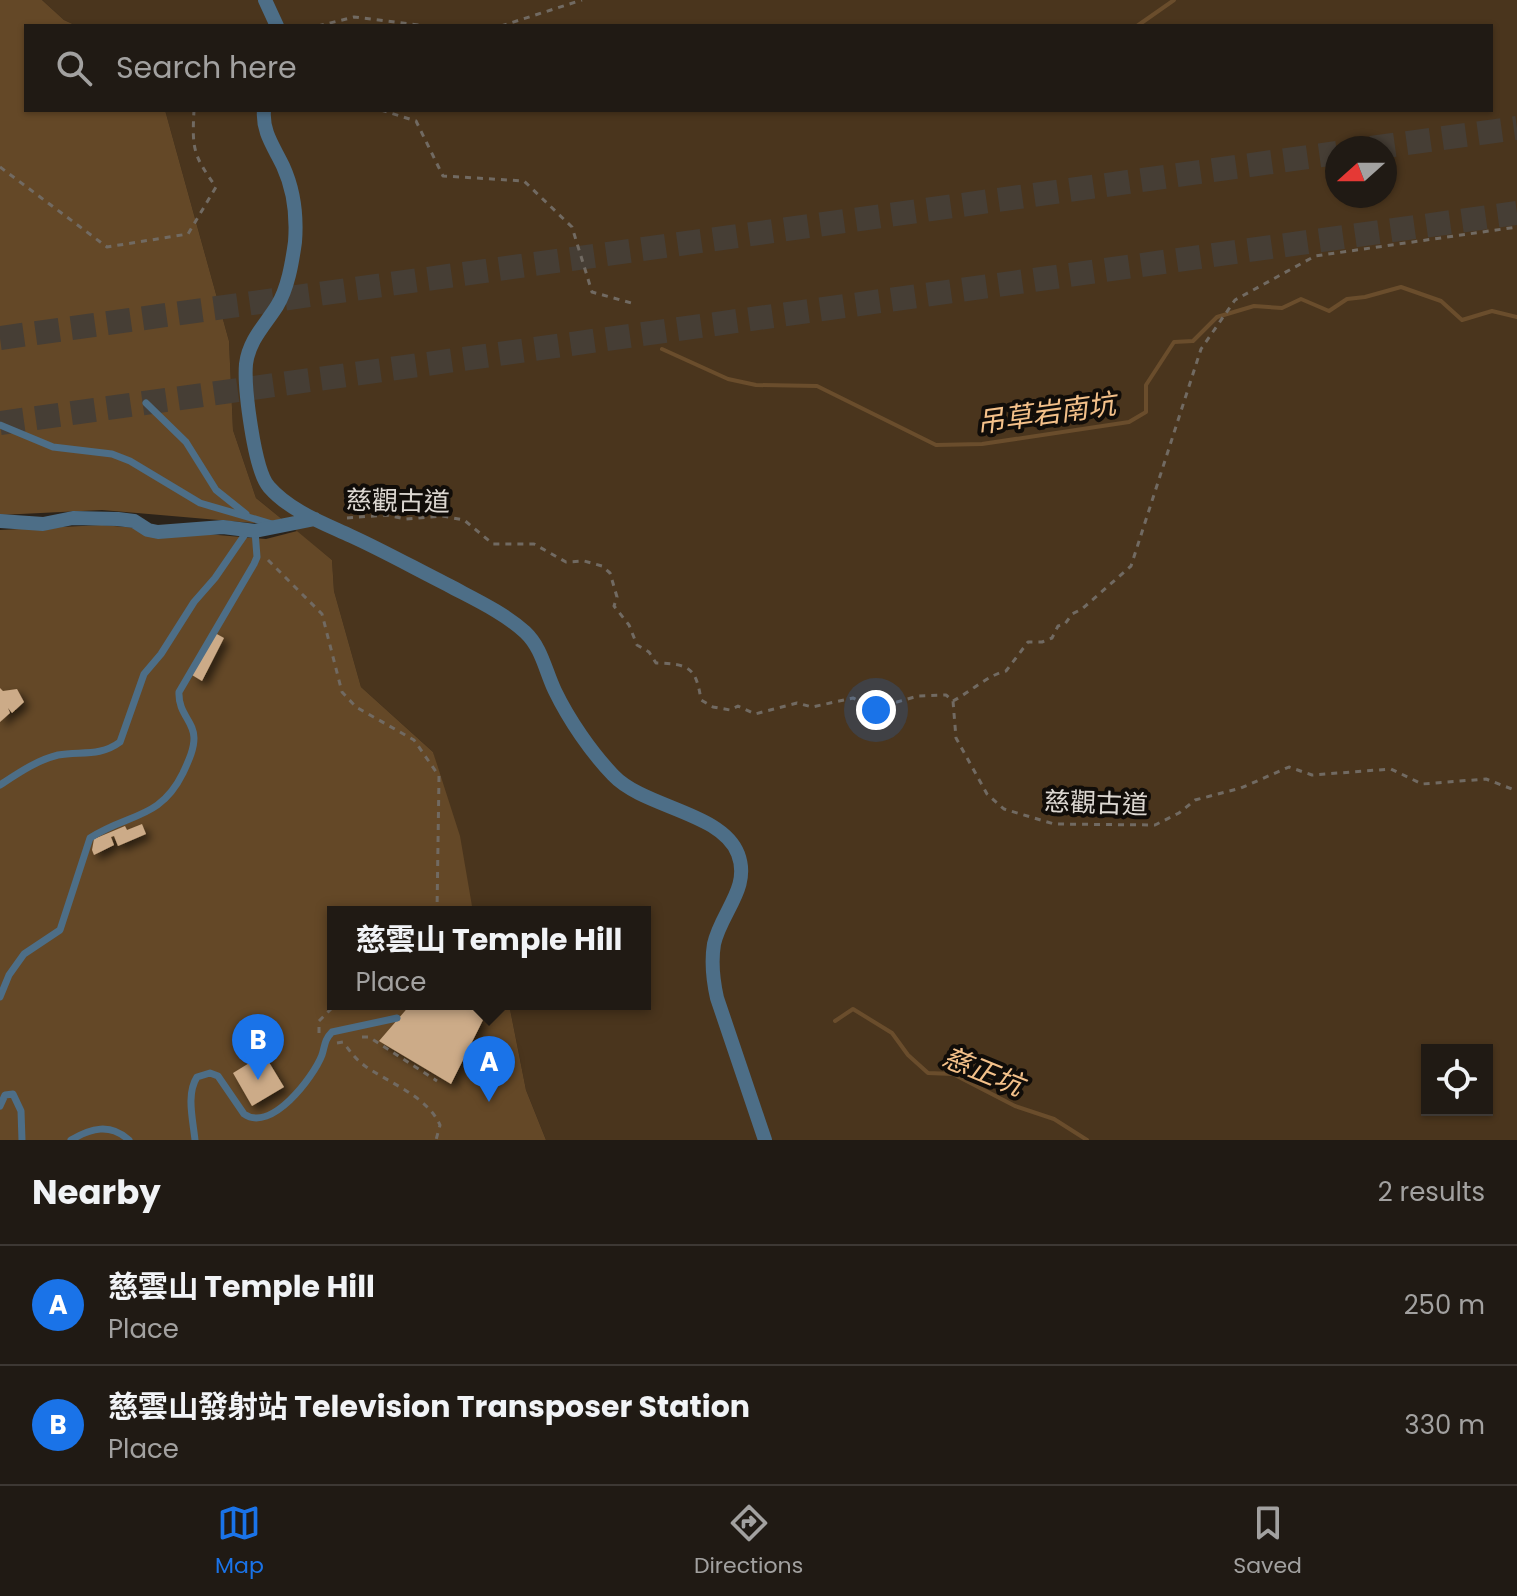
<!DOCTYPE html>
<html lang="en">
<head>
<meta charset="utf-8">
<style>
	:root { --surface:#201a14; --page:#2d2722; --text:#f1f3f6; --muted:#a2a1a0; --line:#3d3834; --accent:#1a73e8 }
	body { margin:0; font-family:Poppins,"Noto Sans TC",sans-serif; background:var(--page); color:var(--text) }
	.controls { position:absolute; right:24px; bottom:24px; display:grid; overflow:hidden; border-radius:0px; box-shadow:0 2px 6px #0004 }
	.controls button { width:72px; height:72px; display:grid; place-items:center; padding:0; border:0; border-bottom:2px solid var(--line); background:var(--surface); color:var(--text); font:40px sans-serif }
	.compass { position:absolute; left:1325px; top:136px; width:72px; height:72px; border-radius:50%; background:var(--surface); box-shadow:0 2px 6px #0004; rotate:249deg }
	.you { position:absolute; left:876px; top:710px; width:28px; height:28px; margin:-20px; border:6px solid #fff; border-radius:50%; background:#1a73e8; box-shadow:0 0 0 12px #1a73e833 }
	.badge { display:grid; place-items:center; width:52px; height:52px; border-radius:50%; background:var(--accent); color:#fff; font-size:26px; font-weight:700 }
	.pin { position:absolute; translate:-50% -66px; filter:drop-shadow(0 2px 4px #0008) }
	.pin::after { content:''; position:absolute; top:42px; width:28px; height:24px; background:inherit; clip-path:polygon(0 0,100% 0,50% 100%) }
	.popup { position:absolute; left:327px; top:906px; width:324px; height:104px; box-sizing:border-box; display:grid; place-content:center; border-radius:0px; background:var(--surface); filter:drop-shadow(0 2px 6px #0005); font-size:26px; white-space:nowrap; color:var(--muted) }
	.popup b { font-size:30px; color:var(--text) }
	.popup::after { content:''; position:absolute; left:50%; top:100%; margin-left:-16px; border:16px solid transparent; border-top-color:var(--surface) }
	.list { margin:0; padding:0; list-style:none }
	h2 { display:flex; justify-content:space-between; align-items:center; height:104px; margin:0; padding:0 32px; font-size:34px }
	h2 small { font-size:26px; font-weight:400; color:var(--muted) }
	.list li { display:grid; grid-template-columns:52px 1fr auto; gap:24px; align-items:center; box-sizing:border-box; height:120px; padding:0 32px; border-top:2px solid var(--line) }
	.list b { display:block; font-size:30px; white-space:nowrap }
	.list p { margin:0; font-size:26px; white-space:nowrap; color:var(--muted) }
	.list em { font-size:26px; font-style:normal; color:var(--muted) }
	.icon { flex:none; width:44px; height:44px; fill:none; stroke:currentColor; stroke-width:2; stroke-linecap:round; stroke-linejoin:round }
	.map { position:relative; flex:none; width:1517px; height:1140px; overflow:hidden }
	.search { position:absolute; background:var(--surface); box-shadow:0 2px 6px #0004; left:24px; right:24px; top:24px; height:88px; display:flex; align-items:center; gap:20px; box-sizing:border-box; padding:0 28px; border-radius:0px; color:var(--muted); font-size:30px }
	.sheet { height:344px; background:var(--surface) }
	nav { display:flex; justify-content:space-around; align-items:center; box-sizing:border-box; height:112px; border-top:2px solid var(--line); background:var(--surface); font-size:22px; color:var(--muted) }
	nav a { display:grid; justify-items:center; gap:4px }
	nav .on { color:var(--accent) }
	.map>svg:first-child { display:block }
</style>
</head>
<body>
<div class="map">
<svg width="1517" height="1140" viewBox="0 0 1517 1140">
	<defs>
		<filter id="shadow"><feDropShadow dx="5" dy="5" stdDeviation="4" flood-color="#0009"/></filter>
	</defs>
	<rect width="100%" height="100%" fill="#2b231a"/>
	<path fill="#4a351d" fill-rule="evenodd" d="M42,0H1517V1140H546L526,1090L509,1004H645V912H473L433,752L361,687L334,591L332,560L256,498L233,430L229,341L165,110H1491V26H77L64,20ZM1337,148H1385V196H1337ZM1427,1050H1487V1110H1427Z"/>
	<path fill="#644827" d="M0,0H42L64,20L77,26H26V110H165L229,341L233,430L256,498L283,520L266,524L102,510L0,515Z
		M102,525L266,539L297,531L332,560L334,591L361,687L433,752L460,836L473,912H333V1004H509L526,1090L546,1140H0V530Z"/>
	<g fill="none" stroke-linecap="round" stroke-linejoin="round">
		<path stroke="#6a4d2c" stroke-width="4" d="M1137,26L1174,0
			M662,349L728,379L756,385L817,386L936,445L982,444L1129,422L1146,412V385L1174,342L1193,341L1217,317L1254,306L1282,308L1301,299L1329,311L1347,299L1365,297L1401,287L1441,301L1462,320L1492,311L1517,317
			M835,1021L853,1009L892,1033L908,1055L928,1073L953,1074L1015,1106L1054,1119L1087,1140"/>
	</g>
	<path fill="#ccab88" filter="url(#shadow)" d="M215,633L224,638L202,681L192,675Z
		M0,688L3,691L17,689L24,702L12,713L8,708L10,713L0,722Z
		M142,824L146,834L118,846L114,836L111,837L114,845L94,855L92,850L94,839L125,826L127,830Z
		M411,1004H468L483,1020L451,1084L379,1041Z
		M264,1054L284,1087L252,1106L233,1073Z"/>
	<g fill="none" stroke-linecap="round" stroke-linejoin="round">
		<path stroke="#463e35" stroke-width="24" stroke-dasharray="24 12" stroke-linecap="butt" d="M1371,148L1517,128
			M0,338L1337,153
			M0,423L1517,213"/>
		<path stroke="#716a62" stroke-width="3" stroke-dasharray="6 6" stroke-linecap="butt" d="M318,26L354,17L426,26
			M501,26L582,0
			M381,110L416,121L443,176L524,181L572,227L592,292L635,304
			M0,167L107,247L188,234L216,187C193,155 192,149 194,110
			M347,518L386,515L406,519L442,516L464,520L493,544H534L566,562L584,561L602,566L610,573L617,597L614,606L629,625L637,645L649,652L656,663C689,664 696,667 701,700L713,707L730,710L738,706L755,714L797,703L812,707L853,698L867,704L879,701L897,702L918,696L946,695L953,701L956,738L987,794L1004,809L1054,824L1155,825L1179,813L1195,800L1241,788L1289,767L1312,775L1391,769L1422,784L1486,779L1517,791
			M268,560L322,614L342,692L356,707L414,740L439,776L437,912
			M953,701C970,692 988,675 1006,671L1028,642H1042L1052,638L1058,626L1065,624L1072,614L1082,609L1131,566L1201,349L1235,300L1315,256L1517,227
			M319,1033V1021L336,1004
			M362,1037H369L437,1081
			M337,1043L343,1042C350,1051 355,1059 365,1066C389,1083 427,1096 440,1125L436,1140"/>
		<path stroke="#4d6e87" stroke-width="7" d="M146,403L186,442L216,490L246,514
			M0,425L53,447L112,454L130,461L200,503L272,524
			M0,785C17,774 37,760 58,755C80,751 100,757 120,742L144,674L161,654L194,602L215,578L248,530
			M0,997L9,975L24,954L60,930L90,838C128,813 160,820 183,773C188,762 194,750 194,738C194,721 178,714 179,692L254,564L257,557L255,531
			M0,1106L5,1095L13,1094L21,1111L22,1140
			M71,1140C91,1128 110,1123 129,1140
			M195,1140C193,1120 186,1094 197,1077L210,1073L218,1076L244,1114C271,1133 313,1078 322,1055C325,1046 324,1040 332,1032L397,1018"/>
		<path stroke="#4d6e87" stroke-width="14" d="M265,0L277,26
			M264,110C262,132 274,147 283,166C294,190 297,216 295,242C292,263 288,288 277,306C265,325 249,340 246,364C244,387 254,470 269,487C290,511 323,523 351,536C384,551 416,569 448,585C474,599 503,612 525,632C542,648 545,670 555,691C569,720 591,752 613,775C644,808 722,812 738,854C751,888 721,912 714,944C711,962 713,980 717,998L765,1140
			M0,521L43,524L73,518L118,519L134,521L148,530L158,532L223,527L255,531L315,519"/>
	</g>
	<g text-anchor="middle" stroke-width="8" stroke-linejoin="round" paint-order="stroke">
		<g font-size="26" fill="#dcd7d1" stroke="#110d09">
			<text transform="translate(398 501) rotate(1)" y="9">慈觀古道</text>
			<text transform="translate(1096 803) rotate(2)" y="9">慈觀古道</text>
		</g>
		<g font-size="28" font-style="italic" fill="#f4c18a" stroke="#110d09">
			<text transform="translate(1046 413) rotate(-8)" y="10">吊草岩南坑</text>
			<text transform="translate(983 1071) rotate(22)" y="10">慈正坑</text>
		</g>
	</g>
</svg>
<div class="controls">
<button><svg class="icon" aria-label="locate" viewBox="0 0 24 24"><circle cx="12" cy="12" r="6"/><path d="M12 2v4M12 18v4M2 12h4M18 12h4"/></svg></button>
</div>
<svg class="compass" viewBox="-18 -18 36 36"><path d="M0-13l5 13h-10z" fill="#e53935"/><path d="M0 13l5-13h-10z" fill="#a2a1a0"/></svg>
<div class="you"></div>
<div class="pin badge" style="left:489px;top:1102px">A</div>
<div class="popup"><b>慈雲山 Temple Hill</b>Place</div>
<div class="pin badge" style="left:258px;top:1080px">B</div>
<div class="search"><svg class="icon" aria-label="search" viewBox="0 0 24 24"><circle cx="10" cy="10" r="6"/><path d="M15 15l6 6"/></svg>Search here</div>
</div>
<section class="sheet">
<h2>Nearby<small>2 results</small></h2>
<ul class="list">
<li><span class="badge">A</span><div><b>慈雲山 Temple Hill</b><p>Place</p></div><em>250 m</em></li>
<li><span class="badge">B</span><div><b>慈雲山發射站 Television Transposer Station</b><p>Place</p></div><em>330 m</em></li>
</ul>
</section>
<nav>
<a class="on"><svg class="icon" aria-label="map" viewBox="0 0 24 24"><path d="M3 6l6-2 6 2 6-2v14l-6 2-6-2-6 2zM9 4v14M15 6v14"/></svg>Map</a>
<a><svg class="icon" aria-label="directions" viewBox="0 0 24 24"><path d="M12 3l9 9-9 9-9-9zM9 14v-3h6M13 9l2 2-2 2"/></svg>Directions</a>
<a><svg class="icon" aria-label="saved" viewBox="0 0 24 24"><path d="M7 4h10v16l-5-4-5 4z"/></svg>Saved</a>
</nav>
</body>
</html>
